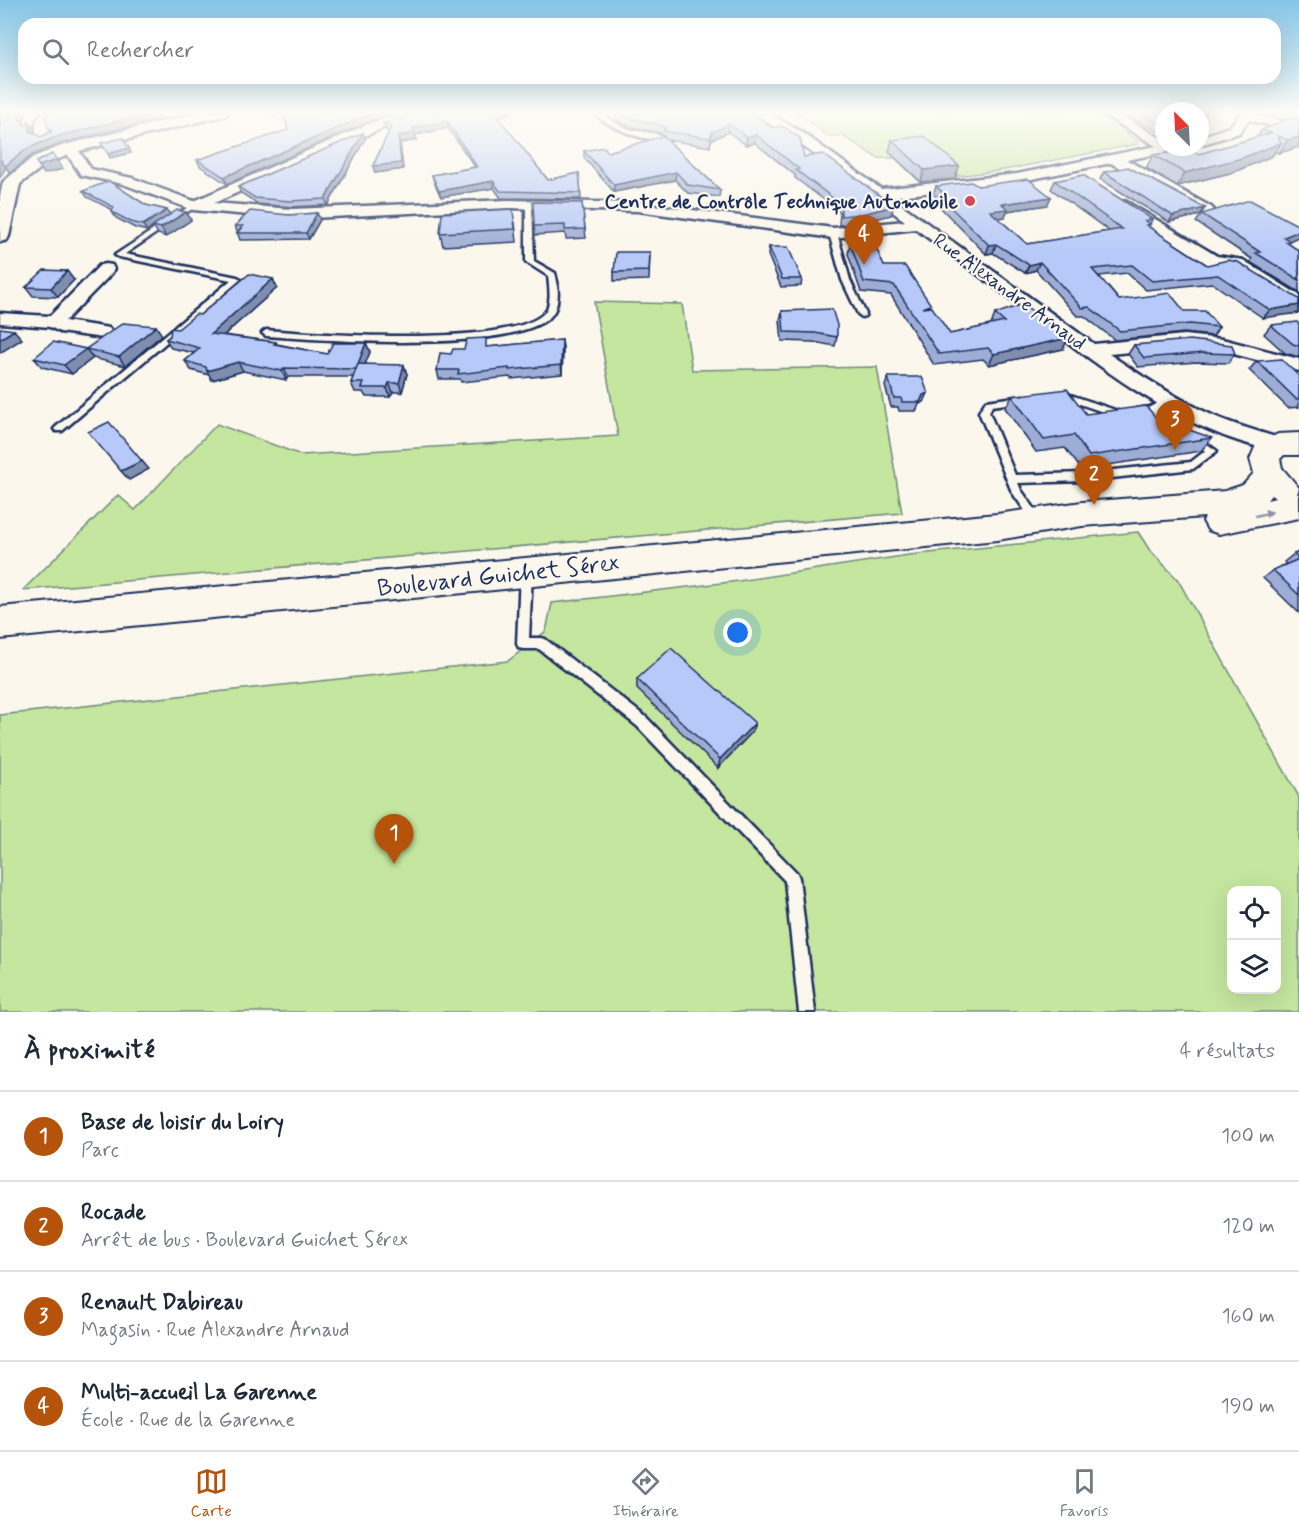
<!DOCTYPE html>
<html lang="fr">
<head>
<meta charset="utf-8">
<style>
	:root { --surface:#fff; --page:#f2f2f3; --text:#1f2937; --muted:#747a83; --line:#e0e1e3; --accent:#b45309 }
	body { margin:0; font-family:Mynerve,sans-serif; background:var(--page); color:var(--text) }
	.controls { position:absolute; right:18px; bottom:18px; display:grid; overflow:hidden; border-radius:12px; box-shadow:0 6px 24px #0002 }
	.controls button { width:54px; height:54px; display:grid; place-items:center; padding:0; border:0; border-bottom:2px solid var(--line); background:var(--surface); color:var(--text); font:30px sans-serif }
	.compass { position:absolute; left:1155px; top:102px; width:54px; height:54px; border-radius:50%; background:var(--surface); box-shadow:0 6px 24px #0002; rotate:336deg }
	.you { position:absolute; left:738px; top:633px; width:21px; height:21px; margin:-15px; border:4px solid #fff; border-radius:50%; background:#1a73e8; box-shadow:0 0 0 9px #1a73e833 }
	.badge { display:grid; place-items:center; width:39px; height:39px; border-radius:50%; background:var(--accent); color:#fff; font-size:20px; font-weight:700 }
	.pin { position:absolute; translate:-50% -50px; filter:drop-shadow(0 2px 3px #0008) }
	.pin::after { content:''; position:absolute; top:32px; width:21px; height:18px; background:inherit; clip-path:polygon(0 0,100% 0,50% 100%) }
	.list { margin:0; padding:0; list-style:none }
	h2 { display:flex; justify-content:space-between; align-items:center; height:78px; margin:0; padding:0 24px; font-size:26px }
	h2 small { font-size:20px; font-weight:400; color:var(--muted) }
	.list li { display:grid; grid-template-columns:39px 1fr auto; gap:18px; align-items:center; box-sizing:border-box; height:90px; padding:0 24px; border-top:2px solid var(--line) }
	.list b { display:block; font-size:22px; white-space:nowrap }
	.list p { margin:0; font-size:20px; white-space:nowrap; color:var(--muted) }
	.list em { font-size:20px; font-style:normal; color:var(--muted) }
	.icon { flex:none; width:33px; height:33px; fill:none; stroke:currentColor; stroke-width:2; stroke-linecap:round; stroke-linejoin:round }
	.map { position:relative; flex:none; width:1299px; height:1012px; overflow:hidden }
	.search { position:absolute; background:var(--surface); box-shadow:0 6px 24px #0002; left:18px; right:18px; top:18px; height:66px; display:flex; align-items:center; gap:15px; box-sizing:border-box; padding:0 21px; border-radius:18px; color:var(--muted); font-size:22px }
	.sheet { height:438px; background:var(--surface) }
	nav { display:flex; justify-content:space-around; align-items:center; box-sizing:border-box; height:84px; border-top:2px solid var(--line); background:var(--surface); font-size:16px; color:var(--muted) }
	nav a { display:grid; justify-items:center; gap:3px }
	nav .on { color:var(--accent) }
	.map>svg:first-child { display:block }
</style>
</head>
<body>
<div class="map">
<svg width="1299" height="1012" viewBox="0 0 1299 1012">
	<rect width="100%" height="100%" fill="#fbf7ec"/>
	<filter id="ink" filterUnits="userSpaceOnUse"><feTurbulence type="fractalNoise" baseFrequency=".0167" numOctaves="2"/><feDisplacementMap in="SourceGraphic" scale="12" xChannelSelector="R" yChannelSelector="G"/><feConvolveMatrix kernelMatrix="1 2 1 2 8 2 1 2 1" color-interpolation-filters="sRGB"/></filter>
	<g filter="url(#ink)">
		<path fill="#c4e69f" stroke="#708a7e" stroke-width="1.5" fill-rule="evenodd" d="M795,112H1095L1132,132L1126,133L1139,142L1138,144L1004,170L919,181L895,158H877L842,135L830,137Z
			M594,302L682,304L692,370L877,367L902,513L23,590L118,495L135,510L217,424L301,455L618,436Z
			M1138,532L1149,549L1178,580L1299,797V1012H0V715L508,661L546,631L552,603L739,581L909,555ZM1232,890H1276V990H1232Z"/>
		<g fill="none" stroke-linecap="round" stroke-linejoin="round">
			<defs>
				<path id="service" d="M593,112C604,112 613,123 623,127C636,132 652,131 664,137C646,145 607,126 593,112Z
					M529,202L532,204L534,261L555,273C559,285 560,308 550,317C507,354 324,340 266,336L262,333L266,330C315,334 515,348 545,312C552,303 549,286 548,276L526,262V204Z
					M193,204L195,205V207L125,254L237,277L241,279L62,431H56L54,429L56,427L231,280L119,257L115,255Z
					M830,231L837,233L850,280L866,314L865,316L862,317L858,314L842,280L829,233Z
					M1062,392L1121,412L1123,414L1118,417L1059,397L1057,395L1059,393Z
					M1023,396L1028,399L1026,401L992,406L989,412L1015,475L1085,473L1191,462L1205,451L1150,413L1136,415L1131,412L1136,409L1150,407L1169,397L1174,400L1159,410L1217,451L1193,469L1085,481L1018,483L1021,490L1042,519L1041,522H1033L1012,492L979,412L986,401Z
					M526,568L530,570L532,573L529,638H541L545,639L647,718L797,873L799,878L815,1012H799L785,881L637,726L539,649H523L519,648L517,644L520,573L522,570Z"/>
				<path id="minor" d="M42,112H55L48,122L49,134L54,138L47,142L36,136V122Z
					M410,112H432L383,128L214,203L292,209L508,200L638,203L833,228L905,221L793,139L752,112H767L803,133L881,189L1017,174L1156,146L1099,112H1115L1164,140V147H1178L1176,150L1127,160L1211,207L1214,210L1211,213H1201L1111,163L1017,182L891,197L1094,344L1184,335L1222,339L1299,359V371L1222,351L1184,347L1109,354C1143,377 1177,399 1214,416C1237,426 1261,432 1285,440L1288,445L1285,450C1275,454 1265,449 1255,446C1171,423 1100,367 1033,316C994,286 955,258 916,229L833,238L638,211L508,208L292,219L193,210L123,184L81,175L63,148L70,144L75,145L91,169L132,178L194,201L373,122Z
					M1243,112H1256L1255,114L1299,125V133L1249,120L1239,133L1200,145V137L1229,127Z
					M1125,201L1217,256L1243,260L1299,295V307L1293,306L1233,268L1207,264L1120,208L1118,205Z
					M106,264L112,265L114,269L112,273L65,321L109,328L112,332L109,336L103,338L60,332L50,327L0,323V313L50,316L100,265Z"/>
				<path id="tertiary" d="M201,112H229L227,115L75,152L45,165L20,184L9,236L7,240L0,242V196L3,182L33,157L64,145Z"/>
				<path id="secondary" d="M1299,433V455H1284L1280,459L1282,468L1299,488L1297,494H1299V518L1219,534L1208,530L1203,521L1205,517L1082,526L997,540L0,639V607L997,514L1082,502L1225,491L1243,485L1254,473L1250,459L1256,445L1278,434ZM1271,495L1275,498L1267,500Z"/>
			</defs>
			<use href="#service" stroke="#1b2f5e" stroke-width="5"/>
			<use href="#minor" stroke="#1b2f5e" stroke-width="5"/>
			<use href="#tertiary" stroke="#1b2f5e" stroke-width="5"/>
			<use href="#secondary" stroke="#1b2f5e" stroke-width="4"/>
			<use href="#service" fill="#fbf7ec" fill-rule="evenodd"/>
			<use href="#minor" fill="#fbf7ec" fill-rule="evenodd"/>
			<use href="#tertiary" fill="#fbf7ec" fill-rule="evenodd"/>
			<use href="#secondary" fill="#fbf7ec" fill-rule="evenodd"/>
		</g>
		<path fill="#9dadd5" stroke="#1b2f5e" stroke-width="1.5" d="M266,112H400L372,120L227,184L200,166L197,160L288,130L283,114L271,117Z
			M418,112H514L497,117L548,180L579,173L581,199L501,198L494,188L441,197L434,182L432,175L475,167L448,128L415,135L417,140L400,143L403,169L375,173L373,166L389,131L386,130L384,123Z
			M616,112H750L804,157L891,215L860,223L839,225L840,212L795,178V175L755,143L746,145L728,132L711,140L710,147L667,140L720,190L719,197L688,193L675,180L614,192L584,158V151L608,152L663,137V135L660,133L629,126L616,121Z
			M1121,112H1164V130L1158,131Z
			M1299,120V147L1279,153L1275,152L1272,156L1234,172L1177,186L1146,168L1153,155L1199,154L1257,137L1262,130Z
			M363,133L365,139L328,205L292,207L258,204L241,193L238,187Z
			M892,140L955,179L921,182L889,152Z
			M1104,172L1205,208L1200,215L1169,222L1100,179Z
			M1055,181L1152,219L1149,227L1207,265L1299,299L1263,318L1212,283L1146,290L1127,273L1099,276L1119,300L1184,311L1219,327L1213,336L1184,333L1115,340L1084,316H1077L1036,270L1025,273L993,253L986,254L936,203L937,198L933,194L936,186H978L1051,197L1047,205L1007,211L1005,217L998,218L1027,244L1109,231L1051,189Z
			M83,191L167,210L170,215L186,212L191,220L166,237L158,234L154,227L147,231L135,228L116,218L112,212L113,210L87,197Z
			M582,203L586,238L566,239L565,233L535,235L534,226Z
			M317,213L320,220L309,239L240,240L235,226L289,215Z
			M1202,214L1299,226V236L1289,241L1288,243L1299,251V292L1250,262L1252,259L1196,222Z
			M515,222L517,242L443,246L440,233Z
			M850,243L884,266L930,307L950,334L991,325L995,314L1063,349L989,365L983,359L934,365L891,295L861,292L848,254Z
			M769,247L802,279L801,286L781,287L768,255Z
			M650,252L649,280L614,281V272Z
			M273,279L277,288L224,335L276,342L277,344L327,354L366,343L370,352L365,364L407,374L402,392H393L390,397H366L363,392H355L351,383L353,377H288L286,380L243,371L212,380L209,375L191,370L185,361L194,353L171,348L166,339L178,329L200,315Z
			M74,280L58,297L33,296L26,287Z
			M782,311L837,337L835,346L813,342L782,341L780,320Z
			M1299,324V357L1285,353L1264,334L1271,325Z
			M162,335L125,366L93,358L72,374L42,367L34,358Z
			M562,340L563,349L562,374L511,379L510,377L461,382L460,379H439L437,370L451,354L488,347Z
			M1134,345L1235,354L1228,363L1196,362L1138,367L1128,354Z
			M1257,361L1299,376V407L1288,408L1249,370Z
			M888,377L928,393L924,402L919,404L916,411H899L898,407H891L885,386Z
			M1012,396L1086,414L1212,438L1201,451L1081,469L1065,448L1036,452L1005,408Z
			M1299,552V613L1263,578L1273,570L1286,564L1284,562L1294,554Z
			M637,679L755,723L752,732L718,768L637,689Z"/>
		<path fill="#7f8dae" stroke="#1b2f5e" stroke-width="1.5" d="M20,112H26L23,124L18,117Z
			M154,112H159L162,118L63,143L32,155L10,173L5,166L28,148L59,136Z
			M269,112H283V114L271,117Z
			M376,112H400L372,120L227,184L224,177L370,114Z
			M493,112H514L494,118Z
			M1200,112H1207L1205,115L1200,116Z
			M1274,112H1286L1273,115Z
			M29,121L34,128L35,138L30,131Z
			M447,121L448,128L415,135L417,140L400,143L403,169L375,173L373,166L398,136L413,128Z
			M729,124L728,132L711,140L710,147L712,132Z
			M1164,124V130L1158,131L1162,125Z
			M363,133L365,139L328,205L325,199Z
			M756,135L755,143L746,145L747,137Z
			M1299,137V147L1279,153L1288,140Z
			M1281,143L1272,156L1234,172L1177,186L1185,173Z
			M129,148L131,153L110,158L108,154Z
			M1,160L6,167L0,178V161Z
			M57,160L63,169L44,174L39,166Z
			M959,166L955,179L921,182L924,170Z
			M676,172L675,180L614,192V185Z
			M493,181L494,188L441,197L439,191Z
			M1051,197L1047,205L1007,211L1005,217L986,220L990,211L1002,204Z
			M894,206L891,215L860,223L862,214Z
			M1205,208L1200,215L1169,222L1173,216Z
			M167,210L171,216L153,226L154,227L147,231L143,225Z
			M186,212L191,220L166,237L161,228Z
			M317,213L320,220L309,239L306,233Z
			M1299,231L1298,237L1289,241L1283,249L1284,237Z
			M996,244L993,253L986,254L989,245Z
			M1040,262L1036,270L1025,273L1029,265Z
			M67,271L74,280L58,297L51,288Z
			M273,279L277,288L216,342L211,334Z
			M1299,305V313L1263,318L1270,310Z
			M156,326L162,335L125,366L119,357Z
			M14,330L22,339L0,353V339Z
			M1068,338L1063,349L989,365L994,354Z
			M562,340L563,349L562,374L561,365Z
			M366,343L370,352L360,377L356,369Z
			M86,349L93,358L72,374L64,365Z
			M238,362L243,371L212,380L207,371Z
			M404,365L407,374L402,392L399,383Z
			M284,368L288,377L286,380L282,371Z
			M389,383L393,392L390,397L387,388Z
			M928,393L924,402L919,404L916,411L923,395Z
			M142,461L149,469L129,480L121,471Z
			M755,723L752,732L718,768L720,759Z"/>
		<path fill="#b6c9f8" stroke="#1b2f5e" stroke-width="1.5" d="M0,112H20L18,117L25,125L29,121L30,131L41,137L52,131L47,126L46,116L48,112H154L59,136L28,148L5,166L1,160L0,161Z
			M283,112H376L370,114L224,177L197,160L288,130Z
			M418,112H494L548,180L579,173L581,193L500,191L493,181L439,191L432,175L477,167L447,121L413,128L415,133L398,136L401,163L373,166L391,127L384,123Z
			M616,112H750L773,128L782,126L800,138L804,157L823,154L894,206L862,214L841,216V204L796,170L799,169L756,135L747,137L729,124L712,132L710,138L663,131L666,128L660,125L628,118Z
			M1137,112H1164V124L1162,125Z
			M1290,118L1299,120V137L1288,140L1278,136L1281,143L1242,158L1185,173L1153,155L1191,150L1199,154L1271,133L1262,130Z
			M363,133L325,199L290,201L255,198L238,187Z
			M663,136L720,190L688,185L676,172L614,185L584,151L604,147L608,152Z
			M924,136L959,166L924,170L892,140Z
			M123,138L129,148L108,154L101,143Z
			M52,154L57,160L39,166L36,162Z
			M1128,167L1205,208L1173,216L1104,172Z
			M1083,175L1152,219L1145,221L1150,224L1146,225L1207,265L1228,260L1238,262L1299,299V305L1270,310L1218,275L1152,281L1132,265L1092,269L1119,300L1170,293L1184,311H1205L1219,327L1190,324L1120,331L1089,307L1082,308L1040,262L1029,265L996,244L989,245L938,195L944,194L936,186L971,182L978,186L1028,179L1051,197L1002,204L1008,209L990,211L1027,244L1122,229L1055,181Z
			M109,181L146,205L167,210L143,225L131,222L112,212L114,207L83,191Z
			M1250,200L1299,226V231L1284,237L1289,241L1286,242L1299,251V280L1256,253L1260,252L1202,214Z
			M533,202L582,203L585,229L565,230V225L534,226Z
			M513,209L515,229L440,233L442,213Z
			M177,210L186,212L161,228L153,226Z
			M250,211L289,215L317,213L306,233H237L243,226H235Z
			M850,243H874L884,266H905L931,305L922,308L932,307L950,334L1004,322L995,314L1023,304L1068,338L994,354L988,348L939,354L894,285L864,282Z
			M769,247H788L802,279H782Z
			M616,252H650L649,271L614,272Z
			M44,270L67,271L51,288L26,287Z
			M249,274L273,279L211,334L276,342L274,344L327,354L333,343H366L356,369L284,368L282,371L238,362L207,371L206,367L185,361L200,348L166,339L170,336L171,328L178,329L196,314L200,315Z
			M832,309L837,325V337L815,333L784,332L782,311Z
			M1297,322L1299,324V346L1293,344L1271,325Z
			M123,323L156,326L119,357L86,349Z
			M0,328L14,330L0,339Z
			M486,338V347L562,340L561,365L509,370V368L458,374L459,370H437L440,353L451,354L453,349H464L467,339Z
			M1190,340L1232,345L1235,354L1203,353L1144,358L1134,345Z
			M53,342L86,349L64,365L34,358Z
			M1281,359L1299,376V399H1296L1257,361Z
			M358,364L404,365L399,383H389L387,388H362L364,383H351Z
			M888,377H922L928,393L923,395L920,402H902L901,398H894Z
			M1067,389L1086,414L1146,406L1166,429L1181,427L1212,438L1089,456L1074,435L1044,440L1012,396Z
			M109,422L142,461L121,471L88,432Z
			M1299,552V559L1294,554Z
			M1299,559V595L1273,570Z
			M671,648L755,723L720,759L637,679Z"/>
		<defs><path id="oneway-solid" d="M-6-.8H1V-3.2L6.5 0L1 3.2V.8H-6Z" transform="scale(1.5)"/></defs>
		<use fill="#8b93a5" href="#oneway-solid" transform="translate(1264 514) rotate(-13)"/>
	</g>
	<linearGradient id="sky" x2="0" y2="1"><stop stop-color="#84c6e7"/><stop offset="0.44" stop-color="#fdfbf6"/><stop offset="1" stop-color="#fdfbf6" stop-opacity="0"/></linearGradient>
	<rect width="1299" height="254" fill="url(#sky)"/>
	<circle fill="#d1495b" stroke="#fbf7ec" stroke-width="2" cx="970" cy="201" r="6"/>
	<g text-anchor="middle" stroke-width="4.5" stroke-linejoin="round" paint-order="stroke">
		<g font-size="20" font-weight="bold" fill="#1b2f5e" stroke="#fbf7ec" text-anchor="end">
			<text x="958" y="208">Centre de Contrôle Technique Automobile</text>
		</g>
		<g font-size="20" fill="#1b2f5e" stroke="#fbf7ec">
			<text transform="translate(1010 291) rotate(36)" y="7">Rue Alexandre Arnaud</text>
		</g>
		<g font-size="24" fill="#1b2f5e" stroke="#fbf7ec">
			<text transform="translate(498 575) rotate(-6)" y="8">Boulevard Guichet Sérex</text>
		</g>
	</g>
</svg>
<div class="controls">
<button><svg class="icon" aria-label="locate" viewBox="0 0 24 24"><circle cx="12" cy="12" r="6"/><path d="M12 2v4M12 18v4M2 12h4M18 12h4"/></svg></button>
<button><svg class="icon" aria-label="layers" viewBox="0 0 24 24"><path d="M12 4l9 5-9 5-9-5zM3 14l9 5 9-5"/></svg></button>
</div>
<svg class="compass" viewBox="-18 -18 36 36"><path d="M0-13l5 13h-10z" fill="#e53935"/><path d="M0 13l5-13h-10z" fill="#747a83"/></svg>
<div class="you"></div>
<div class="pin badge" style="left:394px;top:864px">1</div>
<div class="pin badge" style="left:1094px;top:505px">2</div>
<div class="pin badge" style="left:1175px;top:450px">3</div>
<div class="pin badge" style="left:864px;top:265px">4</div>
<div class="search"><svg class="icon" aria-label="search" viewBox="0 0 24 24"><circle cx="10" cy="10" r="6"/><path d="M15 15l6 6"/></svg>Rechercher</div>
</div>
<section class="sheet">
<h2>À proximité<small>4 résultats</small></h2>
<ul class="list">
<li><span class="badge">1</span><div><b>Base de loisir du Loiry</b><p>Parc</p></div><em>100 m</em></li>
<li><span class="badge">2</span><div><b>Rocade</b><p>Arrêt de bus · Boulevard Guichet Sérex</p></div><em>120 m</em></li>
<li><span class="badge">3</span><div><b>Renault Dabireau</b><p>Magasin · Rue Alexandre Arnaud</p></div><em>160 m</em></li>
<li><span class="badge">4</span><div><b>Multi-accueil La Garenne</b><p>École · Rue de la Garenne</p></div><em>190 m</em></li>
</ul>
</section>
<nav>
<a class="on"><svg class="icon" aria-label="map" viewBox="0 0 24 24"><path d="M3 6l6-2 6 2 6-2v14l-6 2-6-2-6 2zM9 4v14M15 6v14"/></svg>Carte</a>
<a><svg class="icon" aria-label="directions" viewBox="0 0 24 24"><path d="M12 3l9 9-9 9-9-9zM9 14v-3h6M13 9l2 2-2 2"/></svg>Itinéraire</a>
<a><svg class="icon" aria-label="saved" viewBox="0 0 24 24"><path d="M7 4h10v16l-5-4-5 4z"/></svg>Favoris</a>
</nav>
</body>
</html>
